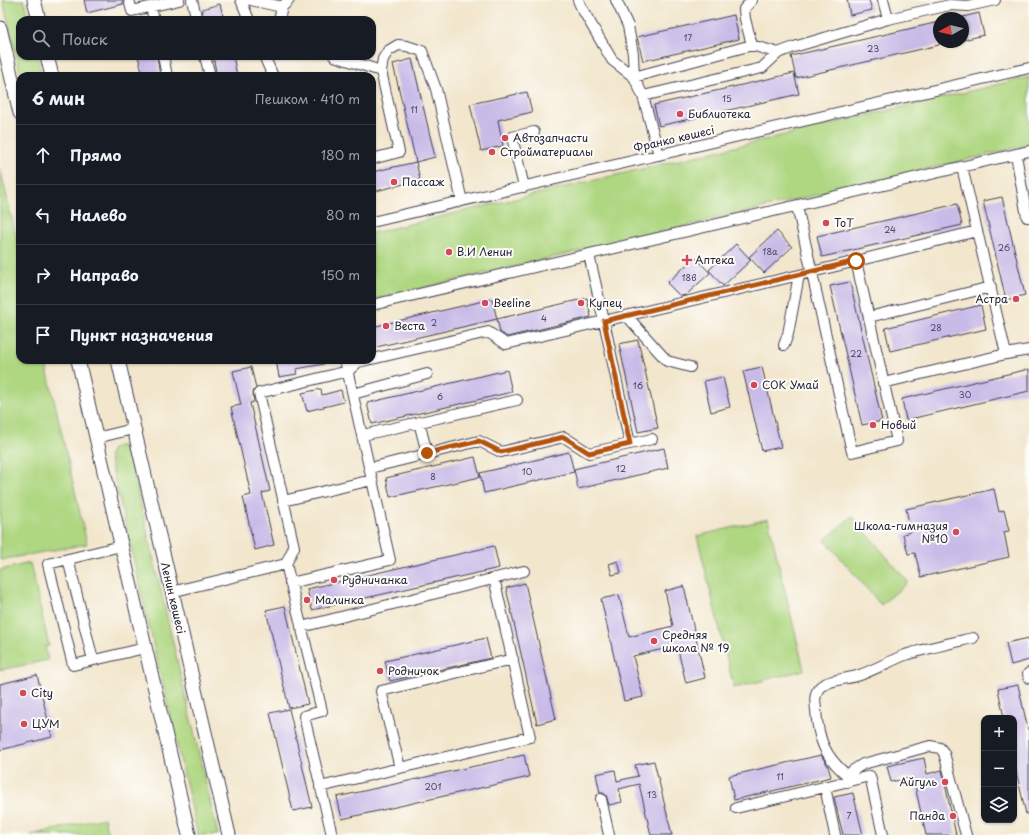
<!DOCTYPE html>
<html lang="ru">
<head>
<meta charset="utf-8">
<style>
	:root { --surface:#171b24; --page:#242831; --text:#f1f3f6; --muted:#9ea1a6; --line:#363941 }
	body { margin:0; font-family:"Playpen Sans",sans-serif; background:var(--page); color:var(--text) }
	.controls { position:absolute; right:12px; bottom:12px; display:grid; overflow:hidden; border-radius:8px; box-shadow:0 1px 3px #0004 }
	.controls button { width:36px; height:36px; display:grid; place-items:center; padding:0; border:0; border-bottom:1px solid var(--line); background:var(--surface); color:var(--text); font:20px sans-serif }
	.compass { position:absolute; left:933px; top:12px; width:36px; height:36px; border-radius:50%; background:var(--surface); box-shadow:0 1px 3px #0004; rotate:262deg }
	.stop { position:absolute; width:12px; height:12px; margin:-9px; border:3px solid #b45309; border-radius:50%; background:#fff }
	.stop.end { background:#b45309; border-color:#fff; box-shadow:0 1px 4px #0008 }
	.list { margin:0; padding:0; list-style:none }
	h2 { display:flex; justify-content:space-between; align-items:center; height:52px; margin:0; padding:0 16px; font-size:17px }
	h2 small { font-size:13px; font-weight:400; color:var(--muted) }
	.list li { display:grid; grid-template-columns:26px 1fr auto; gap:12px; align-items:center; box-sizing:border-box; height:60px; padding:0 16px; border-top:1px solid var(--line) }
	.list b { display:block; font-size:15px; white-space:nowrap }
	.list em { font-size:13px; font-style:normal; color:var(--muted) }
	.icon { flex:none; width:22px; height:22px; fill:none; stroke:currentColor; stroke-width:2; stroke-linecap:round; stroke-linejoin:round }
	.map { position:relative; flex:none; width:1029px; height:835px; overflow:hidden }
	.search { position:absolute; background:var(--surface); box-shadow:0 1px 3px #0004; left:16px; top:16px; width:360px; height:44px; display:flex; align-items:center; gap:10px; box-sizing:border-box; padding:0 14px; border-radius:12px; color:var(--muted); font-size:15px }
	.panel { position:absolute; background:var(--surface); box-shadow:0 1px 3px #0004; left:16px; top:72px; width:360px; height:292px; border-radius:12px }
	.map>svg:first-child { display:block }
</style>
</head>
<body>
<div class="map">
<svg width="1029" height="835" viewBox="0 0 1029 835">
	<rect width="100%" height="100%" fill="#fdfcf7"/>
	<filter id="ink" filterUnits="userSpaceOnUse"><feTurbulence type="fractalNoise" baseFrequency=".025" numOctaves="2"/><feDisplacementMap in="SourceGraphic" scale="8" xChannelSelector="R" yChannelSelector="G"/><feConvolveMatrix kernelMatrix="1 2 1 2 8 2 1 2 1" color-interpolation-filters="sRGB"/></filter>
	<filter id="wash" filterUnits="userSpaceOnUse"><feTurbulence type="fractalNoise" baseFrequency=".012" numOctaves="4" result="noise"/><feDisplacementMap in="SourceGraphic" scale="16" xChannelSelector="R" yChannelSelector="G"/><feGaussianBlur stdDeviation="0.9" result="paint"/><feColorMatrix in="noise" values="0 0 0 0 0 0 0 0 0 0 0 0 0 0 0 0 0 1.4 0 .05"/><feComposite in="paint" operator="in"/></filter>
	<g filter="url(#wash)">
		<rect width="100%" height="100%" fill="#f2e6cc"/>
		<path fill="#afd781" stroke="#687c5e" d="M3,0H24L29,20H20V56H37L42,76H21Z
			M1029,77V145L372,300V233Z
			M0,168L20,254V360H45L87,544L0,560Z
			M118,446H123L128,450L218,835H198L109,455L112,449Z
			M852,516L908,582L881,605L825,540Z
			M768,519L804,670L734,688L697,536Z
			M30,563L49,646L45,647L48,660L0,670V570Z
			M104,818L108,835H31Z"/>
		<g id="blocks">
			<path fill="#c9bbe8" d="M84,0H123V4L87,13Z
				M847,0H869L872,10L850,15Z
				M220,4L224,20H204L202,9Z
				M979,13L984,35L963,40V17Z
				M734,15L739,39L643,61L637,37Z
				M939,22V45L796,78L791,56Z
				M138,56H157L160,76H143Z
				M213,56H233L237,76H217Z
				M412,59L435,157L416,162L393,64Z
				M794,73L799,94L659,126L654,105Z
				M527,92L532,112L498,120L503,146L481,151L470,104Z
				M416,162L420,180L372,192V172Z
				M1002,197L1025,295L1006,300L983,201Z
				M957,204L962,225L822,257L817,236Z
				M777,231L792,247L764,273L749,257Z
				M736,244L751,260L723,286L709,270Z
				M695,257L710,273L686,295L680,296L667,283Z
				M850,282L882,421L862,425L830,286Z
				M587,298L591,317L507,337L500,332L497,319Z
				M492,299L497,319L372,348V327Z
				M981,305L986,329L890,351L885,328Z
				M638,340L658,428L638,432L619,344Z
				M276,360H324V364L296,369L297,374L279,377Z
				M251,367L256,388L253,392L254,402L250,403L270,491L262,493L274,545L255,550L243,497L251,495L231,407L241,405L233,371Z
				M762,367L781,447L762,451L743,371Z
				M1029,369V391L906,420L902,399Z
				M507,370L512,392L372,424L367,403Z
				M723,377L730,407L711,412L704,381Z
				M321,389L322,395L341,390L344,402L307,411L302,393Z
				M664,448L668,468L578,489L574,469Z
				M569,452L574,472L484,493L480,473Z
				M475,457L480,477L390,497L386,478Z
				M994,489L999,512L1004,510L1009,531L1004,532L1009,557L921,577L915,553L908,554L903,534L911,532L906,509Z
				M494,546L499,568L312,610L307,589Z
				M618,561L621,573L612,575L609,564Z
				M525,583L556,719L537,724L506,588Z
				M684,586L705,678L686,683L677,646L633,656L643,697L624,701L601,599L619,595L629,637L673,626L665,591Z
				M285,606L308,704L289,708L266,610Z
				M486,638L491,658L390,681L385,661Z
				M1029,638V660L1011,665L1006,643Z
				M37,675L52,737L0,750V684Z
				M1018,685L1029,734V814H1026L1014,762V718H1004L998,689Z
				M289,709L312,807L293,811L270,713Z
				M524,755L529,777L342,819L337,797Z
				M821,755L828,766L831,777L734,800L729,776Z
				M924,758L927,774L942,770L956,835H926L913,777L891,782L887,766Z
				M654,761L672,835H651L639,784L619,789L622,802L609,805L606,795L603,793H600L596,774L615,770L617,781L638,776L635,765Z
				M853,793L863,835H843L834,797Z"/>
		</g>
	</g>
	<g filter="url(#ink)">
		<use href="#blocks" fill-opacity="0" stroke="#413f51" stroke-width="1"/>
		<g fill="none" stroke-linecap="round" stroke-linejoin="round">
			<defs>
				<path id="minor" d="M129,0L132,11L179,0
					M192,0L197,20
					M241,0L249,20
					M251,0L282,7
					M578,0L581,7L612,60L634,77L752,45L778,53
					M616,0L628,26L633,54L634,77L643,96L659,155
					M883,0L888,19
					M151,7L154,20
					M279,20L282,7L289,0
					M752,45L745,19L744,9L752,0
					M163,56L167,76
					M205,56L210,76
					M264,56L273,76
					M334,56L381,71L399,152L372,159
					M381,71L383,59L388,51L398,45L407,46L422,51L436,89L462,201
					M643,96L762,68L778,53L794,47L888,19L950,5L968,6L995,0
					M1016,155L1027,217H1029
					M962,167L1006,354
					M524,187L512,137L534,132
					M797,206L852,452L897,441L856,261
					M372,222L1029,68
					M589,255L604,321L630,444
					M372,305L1029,151
					M627,316L667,361L690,367
					M869,317L991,287
					M784,345L788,334L799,275
					M372,359L488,332L506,344L812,272L977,231
					M883,383L1006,354L1029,350
					M353,394L427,374
					M419,422L427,453
					M363,435L517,400
					M96,438L133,429
					M370,468L479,441L501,452L564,437L589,453L652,439
					M283,501L372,480
					M121,546L48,564L73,665L145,648
					M68,559L93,660
					M290,583L390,560L345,360
					M171,592L286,564
					M301,627L524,571
					M1029,673L1028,674L1029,678
					M400,768L381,691L513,659
					M848,776C825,757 818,740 816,710C815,702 814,693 820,687C829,679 849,679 860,675C876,669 890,661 905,655C927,648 951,643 973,638
					M848,782V776L852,771L863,764L930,746L940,748L944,753L966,835
					M320,787L530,737L494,578
					M825,787L835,835
					M601,799L609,835
					M736,808L870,776L883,835
					M332,835L304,716L322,711L286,564L294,547L259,393L348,371L358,362L367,360"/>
				<path id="major" d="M34,0L39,20
					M0,28L20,113
					M47,56L52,76
					M78,360L189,835
					M118,360L229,835"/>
			</defs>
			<use href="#minor" stroke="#413f51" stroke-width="12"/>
			<use href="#major" stroke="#413f51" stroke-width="15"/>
			<use href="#minor" stroke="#fff" stroke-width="10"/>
			<use href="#major" stroke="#fff" stroke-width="13"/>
		</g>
	</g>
	<g fill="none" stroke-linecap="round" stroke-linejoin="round" filter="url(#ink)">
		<path stroke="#b45309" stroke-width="5" d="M427,453L479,441L501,452L564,437L589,453L630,444L604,321L856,261"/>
	</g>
	<g fill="#d1495b" stroke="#fdfcf7" stroke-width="1.5">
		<circle cx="680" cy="114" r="4"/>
		<circle cx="505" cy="138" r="4"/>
		<circle cx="492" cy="152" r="4"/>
		<circle cx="394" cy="182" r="4"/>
		<circle cx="826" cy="223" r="4"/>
		<circle cx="449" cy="252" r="4"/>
		<path d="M685 254h4v4h4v4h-4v4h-4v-4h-4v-4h4z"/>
		<circle cx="1016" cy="299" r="4"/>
		<circle cx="485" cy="303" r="4"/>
		<circle cx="581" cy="303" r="4"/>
		<circle cx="386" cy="326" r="4"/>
		<circle cx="754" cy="385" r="4"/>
		<circle cx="873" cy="425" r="4"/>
		<circle cx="956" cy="532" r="4"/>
		<circle cx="334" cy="580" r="4"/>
		<circle cx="307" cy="600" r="4"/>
		<circle cx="654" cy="641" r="4"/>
		<circle cx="380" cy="671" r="4"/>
		<circle cx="23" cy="693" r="4"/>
		<circle cx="24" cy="724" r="4"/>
		<circle cx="945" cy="782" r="4"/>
		<circle cx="953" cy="816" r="4"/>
	</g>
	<g text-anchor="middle" stroke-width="4" stroke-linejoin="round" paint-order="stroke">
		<g font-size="9" fill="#4c4866">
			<text x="688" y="41">17</text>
			<text x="873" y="52">23</text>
			<text x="727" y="102">15</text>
			<text x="414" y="113">11</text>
			<text x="890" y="233">24</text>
			<text x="1004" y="251">26</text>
			<text x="770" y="255">18а</text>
			<text x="689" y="281">18в</text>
			<text x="544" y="322">4</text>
			<text x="434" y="326">2</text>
			<text x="936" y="331">28</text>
			<text x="856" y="357">22</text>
			<text x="638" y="389">16</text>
			<text x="965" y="398">30</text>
			<text x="440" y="400">6</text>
			<text x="621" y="472">12</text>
			<text x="527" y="475">10</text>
			<text x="433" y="480">8</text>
			<text x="780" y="780">11</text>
			<text x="433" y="790">201</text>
			<text x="652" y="798">13</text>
			<text x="849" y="819">7</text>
		</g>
		<g font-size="11" fill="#22223b" stroke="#fdfcf7" text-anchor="start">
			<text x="688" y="118">Библиотека</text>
			<text x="513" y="142">Автозапчасти</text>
			<text x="500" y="156">Стройматериалы</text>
			<text x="402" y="186">Пассаж</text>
			<text x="834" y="227">ТоТ</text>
			<text x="457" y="256">В.И Ленин</text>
			<text x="695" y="264">Аптека</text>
			<text x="1008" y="303" text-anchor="end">Астра</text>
			<text x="493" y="307">Beeline</text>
			<text x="589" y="307">Купец</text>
			<text x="394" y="330">Веста</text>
			<text x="762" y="389">СОК Умай</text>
			<text x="881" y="429">Новый</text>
			<text x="948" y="530" text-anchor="end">Школа-гимназия<tspan x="948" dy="13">№10</tspan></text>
			<text x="342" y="584">Рудничанка</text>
			<text x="315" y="604">Малинка</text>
			<text x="662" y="639">Средняя<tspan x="662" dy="13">школа № 19</tspan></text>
			<text x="388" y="675">Родничок</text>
			<text x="31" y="697">City</text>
			<text x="32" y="728">ЦУМ</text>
			<text x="937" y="786" text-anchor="end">Айгуль</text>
			<text x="945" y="820" text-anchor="end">Панда</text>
		</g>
		<g font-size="11" fill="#22223b" stroke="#fdfcf7">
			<text transform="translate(674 139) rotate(-13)" y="4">Франко көшесі</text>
			<text transform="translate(173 598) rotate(77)" y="4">Ленин көшесі</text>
		</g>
	</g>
</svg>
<div class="controls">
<button>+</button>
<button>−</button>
<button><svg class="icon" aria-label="layers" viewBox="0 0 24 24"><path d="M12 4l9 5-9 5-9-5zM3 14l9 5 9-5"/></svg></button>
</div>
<svg class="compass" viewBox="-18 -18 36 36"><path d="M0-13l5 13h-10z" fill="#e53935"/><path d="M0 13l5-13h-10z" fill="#9ea1a6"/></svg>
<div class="stop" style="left:856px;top:261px"></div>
<div class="stop end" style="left:427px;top:453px"></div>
<div class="search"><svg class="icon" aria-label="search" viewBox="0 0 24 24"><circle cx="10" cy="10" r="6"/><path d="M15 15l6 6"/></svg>Поиск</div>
<section class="panel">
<h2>6 мин<small>Пешком · 410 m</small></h2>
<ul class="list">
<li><svg class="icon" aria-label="ahead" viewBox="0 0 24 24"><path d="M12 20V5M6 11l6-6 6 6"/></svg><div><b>Прямо</b></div><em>180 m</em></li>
<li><svg class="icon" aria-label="left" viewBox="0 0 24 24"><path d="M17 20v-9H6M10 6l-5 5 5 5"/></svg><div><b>Налево</b></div><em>80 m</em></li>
<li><svg class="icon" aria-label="right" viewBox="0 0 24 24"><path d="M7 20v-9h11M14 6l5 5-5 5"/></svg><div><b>Направо</b></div><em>150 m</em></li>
<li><svg class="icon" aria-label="arrive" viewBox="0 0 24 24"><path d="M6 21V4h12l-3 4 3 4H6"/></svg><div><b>Пункт назначения</b></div></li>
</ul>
</section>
</div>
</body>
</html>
